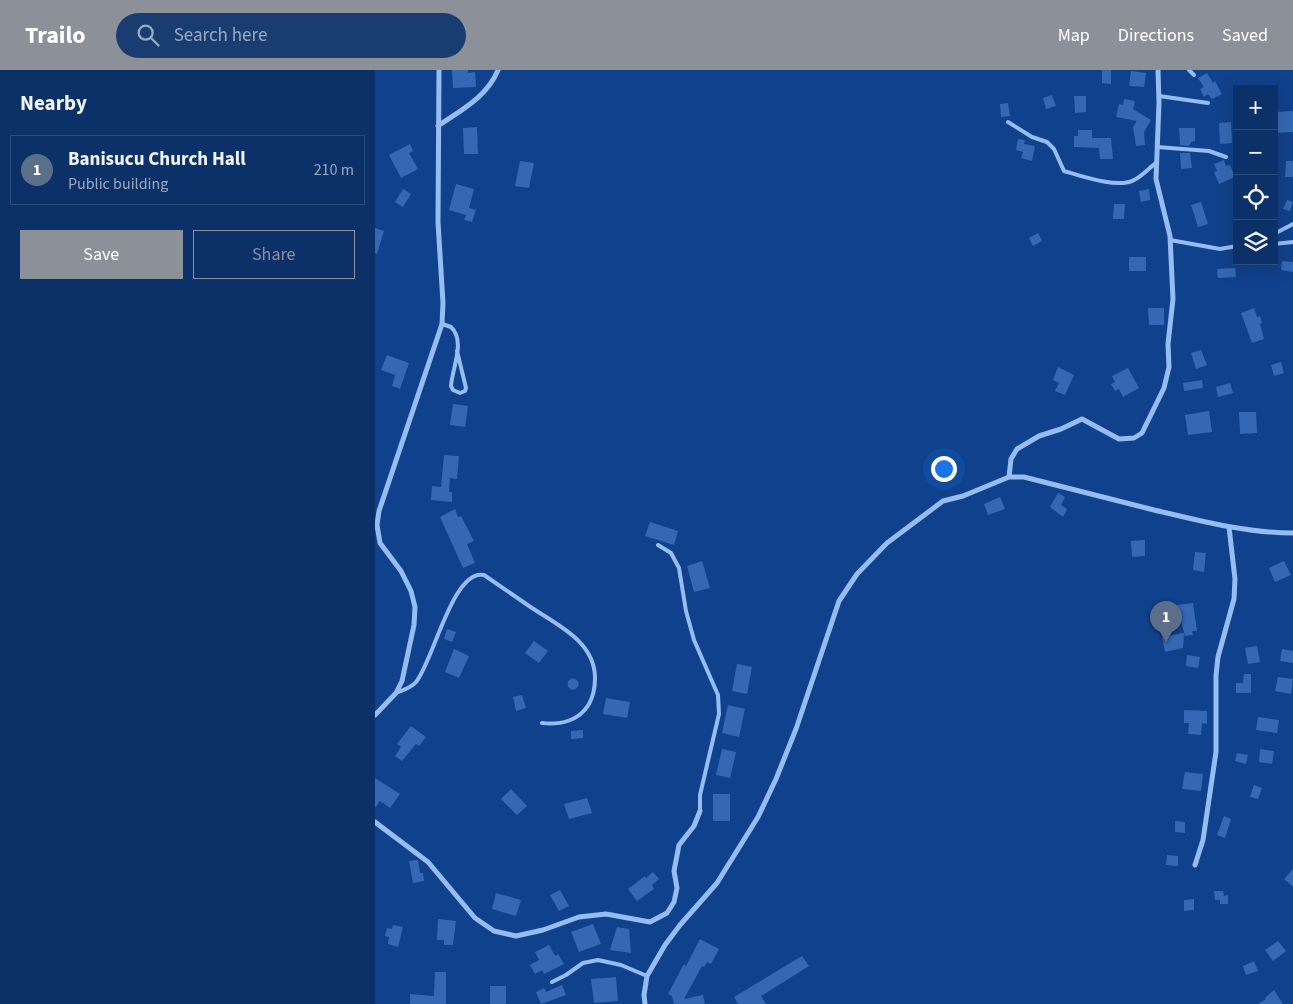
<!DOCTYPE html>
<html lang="en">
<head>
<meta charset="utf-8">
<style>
	:root { --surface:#0c3169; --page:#1a3d71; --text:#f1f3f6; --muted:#9aa9c0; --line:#2c4c7d; --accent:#8c9099 }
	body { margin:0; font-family:"Source Sans 3",sans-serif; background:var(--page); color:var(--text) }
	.controls { position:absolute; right:15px; top:15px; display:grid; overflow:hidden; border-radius:0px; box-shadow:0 5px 20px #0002 }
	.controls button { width:45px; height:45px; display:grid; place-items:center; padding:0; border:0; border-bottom:1px solid var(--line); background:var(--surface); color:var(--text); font:25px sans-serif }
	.you { position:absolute; left:568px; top:398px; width:18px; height:18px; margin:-12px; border:4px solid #fff; border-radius:50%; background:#1a73e8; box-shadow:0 0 0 8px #1a73e833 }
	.badge { display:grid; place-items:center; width:32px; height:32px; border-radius:50%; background:var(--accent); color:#fff; font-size:16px; font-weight:700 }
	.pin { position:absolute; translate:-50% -41px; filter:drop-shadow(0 1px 2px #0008) }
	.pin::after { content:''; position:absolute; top:26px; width:18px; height:15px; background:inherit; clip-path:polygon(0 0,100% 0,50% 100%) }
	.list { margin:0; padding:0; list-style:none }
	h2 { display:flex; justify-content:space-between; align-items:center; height:65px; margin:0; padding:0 20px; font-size:21px }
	h2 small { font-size:16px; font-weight:400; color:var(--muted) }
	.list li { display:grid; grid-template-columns:32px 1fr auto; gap:15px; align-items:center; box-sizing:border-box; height:70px; margin:0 10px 10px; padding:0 10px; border:1px solid var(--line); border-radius:0px }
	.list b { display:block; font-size:19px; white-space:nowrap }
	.list p { margin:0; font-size:16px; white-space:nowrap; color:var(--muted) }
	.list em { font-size:16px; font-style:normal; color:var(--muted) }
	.actions { display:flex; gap:10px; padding:15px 20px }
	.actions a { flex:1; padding:11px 0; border:1px solid var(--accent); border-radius:0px; text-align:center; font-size:18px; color:var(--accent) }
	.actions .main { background:var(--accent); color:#fff }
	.icon { flex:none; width:28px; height:28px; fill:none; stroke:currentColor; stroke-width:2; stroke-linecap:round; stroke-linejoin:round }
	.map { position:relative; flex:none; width:918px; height:934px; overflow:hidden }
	header { display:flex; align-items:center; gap:30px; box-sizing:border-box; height:70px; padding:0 25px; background:var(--accent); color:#fff }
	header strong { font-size:24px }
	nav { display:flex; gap:28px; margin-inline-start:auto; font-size:18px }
	.search { width:350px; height:45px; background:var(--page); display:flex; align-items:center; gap:12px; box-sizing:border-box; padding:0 18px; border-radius:28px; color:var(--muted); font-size:19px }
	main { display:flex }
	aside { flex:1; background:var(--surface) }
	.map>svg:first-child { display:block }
</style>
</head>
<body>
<header>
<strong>Trailo</strong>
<div class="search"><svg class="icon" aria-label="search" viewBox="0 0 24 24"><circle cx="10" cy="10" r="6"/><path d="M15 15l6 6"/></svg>Search here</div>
<nav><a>Map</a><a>Directions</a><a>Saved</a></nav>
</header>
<main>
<aside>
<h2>Nearby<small></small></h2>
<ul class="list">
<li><span class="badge" style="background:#5c6f8a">1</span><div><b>Banisucu Church Hall</b><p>Public building</p></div><em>210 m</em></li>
</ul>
<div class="actions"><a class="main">Save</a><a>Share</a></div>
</aside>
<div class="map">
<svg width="918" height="934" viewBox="0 0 918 934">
	<rect width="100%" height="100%" fill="#10418c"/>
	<path fill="#3468b4" d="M77,0H93V3L100,2L101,17L78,18Z
		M727,0H736V14L727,13Z
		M756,1L771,3L769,17L754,16Z
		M832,3L838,13L840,11L847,24L837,29L833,24L829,27L825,19L829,17L823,8Z
		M677,25L681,36L671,39L668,28Z
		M699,26H711V42L700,43Z
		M749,29L760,31L758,39L776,50L769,62L770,75L761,76L758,57L762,51L741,47L744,34L748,35Z
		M633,33L635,46L626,47L625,34Z
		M918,41V62L899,63V42Z
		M856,52L857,73L845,74L844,53Z
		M102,57L103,84H89L88,58Z
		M804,58H820V71L816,72L814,76L805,75Z
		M703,60H717V68H736L738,89H725L724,78L699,77V66H703Z
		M643,69L650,70L649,74L660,76L657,91L646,88L648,82L641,80Z
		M35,74L38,81L34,83L43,99L26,108L14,85Z
		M805,83H815L817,98L806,99Z
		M849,90L851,96L855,95L860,107L844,114L839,102L842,101L839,94Z
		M145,91L159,93L154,118L140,116Z
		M911,91H918V107H910Z
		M81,114L99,119L94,138L101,140L97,152L89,150L91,145L74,140Z
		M28,119L36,124L28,137L20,132Z
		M774,119L775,130L766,132L764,121Z
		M912,130L918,132L915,141L908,139Z
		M826,132L833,154L823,157L816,135Z
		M739,134H750L749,149H738Z
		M0,158L9,161L2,184L0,183Z
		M663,163L667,171L658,176L654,168Z
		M754,187H771V201H754Z
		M907,191L918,192V202L906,200Z
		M860,198L861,207L843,208L842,199Z
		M773,238H789V255H774Z
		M879,238L882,247L885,246L887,253L885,254L889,269L877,273L866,243Z
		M826,280L832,295L821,299L816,283Z
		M12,285L34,293L25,319L17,316L20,305L6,300Z
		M906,292L909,303L899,306L896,295Z
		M683,297L699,305L690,325L680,321L684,313L678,310Z
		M753,298L764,318L748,327L744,319L740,321L736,314L740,312L737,306Z
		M827,310L828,318L809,321L808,313Z
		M855,313L858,323L843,327L841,317Z
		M78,334L93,336L90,357L75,355Z
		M834,341L837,362L813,365L810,345Z
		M864,342H881L882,363L865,364Z
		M69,385L84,386L82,409L75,408L74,422H77V432L56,430L57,416L66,417Z
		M683,423L690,427L686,435L692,439L688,447L675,437Z
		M625,427L630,439L613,445L609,434Z
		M80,439L83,447L86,446L99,471L92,474L100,493L88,498L65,447Z
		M275,452L303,461L299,475L270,466Z
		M770,470V486L757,487L756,471Z
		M820,482L831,483L829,502L818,500Z
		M327,491L335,518L319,522L312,496Z
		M909,491L916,505L900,512L894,498Z
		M818,533L822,561H817L818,565L810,566L802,535Z
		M72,559L81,562L77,572L69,569Z
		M809,563L808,578L790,582L787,567Z
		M159,571L173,581L164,593L150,583Z
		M882,576L885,592L873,594L870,578Z
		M79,579L94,586L84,608L70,602Z
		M907,579L918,581V593L905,591Z
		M812,585L825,587L823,598L811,596Z
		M362,594L377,597L372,624L357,621Z
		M869,604H876V623H861V613H868Z
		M903,607L918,609L916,624L900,621Z
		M192.5 614a5.5 5.5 0 1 1 11 0a5.5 5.5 0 1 1-11 0Z
		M147,625L151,638L141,641L138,627Z
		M231,628L255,632L252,648L228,644Z
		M353,635L370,639L364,667L347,663Z
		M809,640L832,641V654L827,653L826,665L813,664L814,653H809Z
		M883,647L904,650L902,663L881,660Z
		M36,656L51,667L44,676L41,674L27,691L20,686L26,677L22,674Z
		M208,660V668L196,669V661Z
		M347,679L361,682L355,708L341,705Z
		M885,679L899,681L897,694L884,692Z
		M862,683L873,685L871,694L860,691Z
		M810,702L828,704L826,721L807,719Z
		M0,708L25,724L15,738L5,731L0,738Z
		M879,715L887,718L883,729L875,727Z
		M136,719L152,736L142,745L126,729Z
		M338,724H355V751H338Z
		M212,728L217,743L194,749L189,734Z
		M849,746L856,749L850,768L842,765Z
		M800,751L810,752V763L800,762Z
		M792,785L803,786V796L791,795Z
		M43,790L45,803H48L49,811L38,813L34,791Z
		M918,799V817L909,809Z
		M278,802L284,809L277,815L279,819L262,831L253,819L270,806L271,808Z
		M185,820L194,836L184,841L175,825Z
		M839,821H848L849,826L853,825V834H845V830H840Z
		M121,823L146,830L141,846L117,839Z
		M819,829V840L809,841V830Z
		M63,849L81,851L78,875H69V870H62Z
		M218,854L226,874L204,882L196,862Z
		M18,855L28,857L23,877L13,874L14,867L10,866L12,858L17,859Z
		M242,857L254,859L256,883L235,880Z
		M325,869L344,879L336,894L332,892L329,897L327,896L309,929L328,925L330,934H299L297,926L293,924L309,894L311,896Z
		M903,871L911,881L898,891L890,880Z
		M174,875L180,886L183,884L189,894L169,904L167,900L160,904L155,895L164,890L160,882Z
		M427,886L434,896L386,926L391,934H363L359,927Z
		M879,891L883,901L871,905L868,896Z
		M60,902H71V934H35V924L59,926Z
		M241,907L243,931L219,933L216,909Z
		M187,915L191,925L166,934L161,922L169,918L171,922Z
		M115,916H131V934H115Z
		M899,920L908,934H883L891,929L890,928Z"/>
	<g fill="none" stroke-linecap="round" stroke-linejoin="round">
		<path stroke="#96bdf2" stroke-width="4" d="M814,0L819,5
			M784,26L833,33
			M633,52L657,67L672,72L679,79L689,101C706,106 744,119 759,110C767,106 774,98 781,93
			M782,77L834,81L851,87
			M899,164L918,154
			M795,170L845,179L862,176
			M899,174L918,172
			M67,254L76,257C91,271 77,299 76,316L78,320L85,323L90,321L91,318L82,281
			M283,475L296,483L304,498L311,541L319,570L343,625L344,644L325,725V741
			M21,623C28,620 36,618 41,612C58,592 78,498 109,505C125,516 141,527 157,538C183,555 220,572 220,608C220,618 219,625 214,634C204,651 185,655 167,653
			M177,912L191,905L208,893L223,890L246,895L272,906"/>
		<path stroke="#96bdf2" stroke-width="5" d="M63,56C86,40 112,27 123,0
			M634,407L636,389L642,379L664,366L686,359L707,349L744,369L759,368L767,363L789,318L794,297L793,274L798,229L795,166L781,109L784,33L783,0
			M0,645L21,623L27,611L39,555L40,537L36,521L26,501L5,473L2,455L4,441L67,254L68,233L63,152L64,0
			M0,752L53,792L100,848L119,861L141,866L168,860L204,847L231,844L275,852L292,843L299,832L302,818L299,801L304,775L319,756L325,741
			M820,795L828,770L841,682V605L843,587L859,529L860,509L854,457
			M270,934L269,925L272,906L290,875L305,855L342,813L383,747L401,709L421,659L464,531L482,504L512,473L568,431L588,426L634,407H649C691,418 733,428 775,439C822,450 870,463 918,463"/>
	</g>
</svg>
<div class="controls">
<button>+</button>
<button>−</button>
<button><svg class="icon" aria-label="locate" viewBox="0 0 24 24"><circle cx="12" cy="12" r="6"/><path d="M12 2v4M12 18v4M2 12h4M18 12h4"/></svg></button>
<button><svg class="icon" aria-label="layers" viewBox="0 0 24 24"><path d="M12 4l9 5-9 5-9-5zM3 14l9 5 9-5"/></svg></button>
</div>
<div class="you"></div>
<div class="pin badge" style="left:791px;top:572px;background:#5c6f8a">1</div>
</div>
</main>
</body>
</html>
